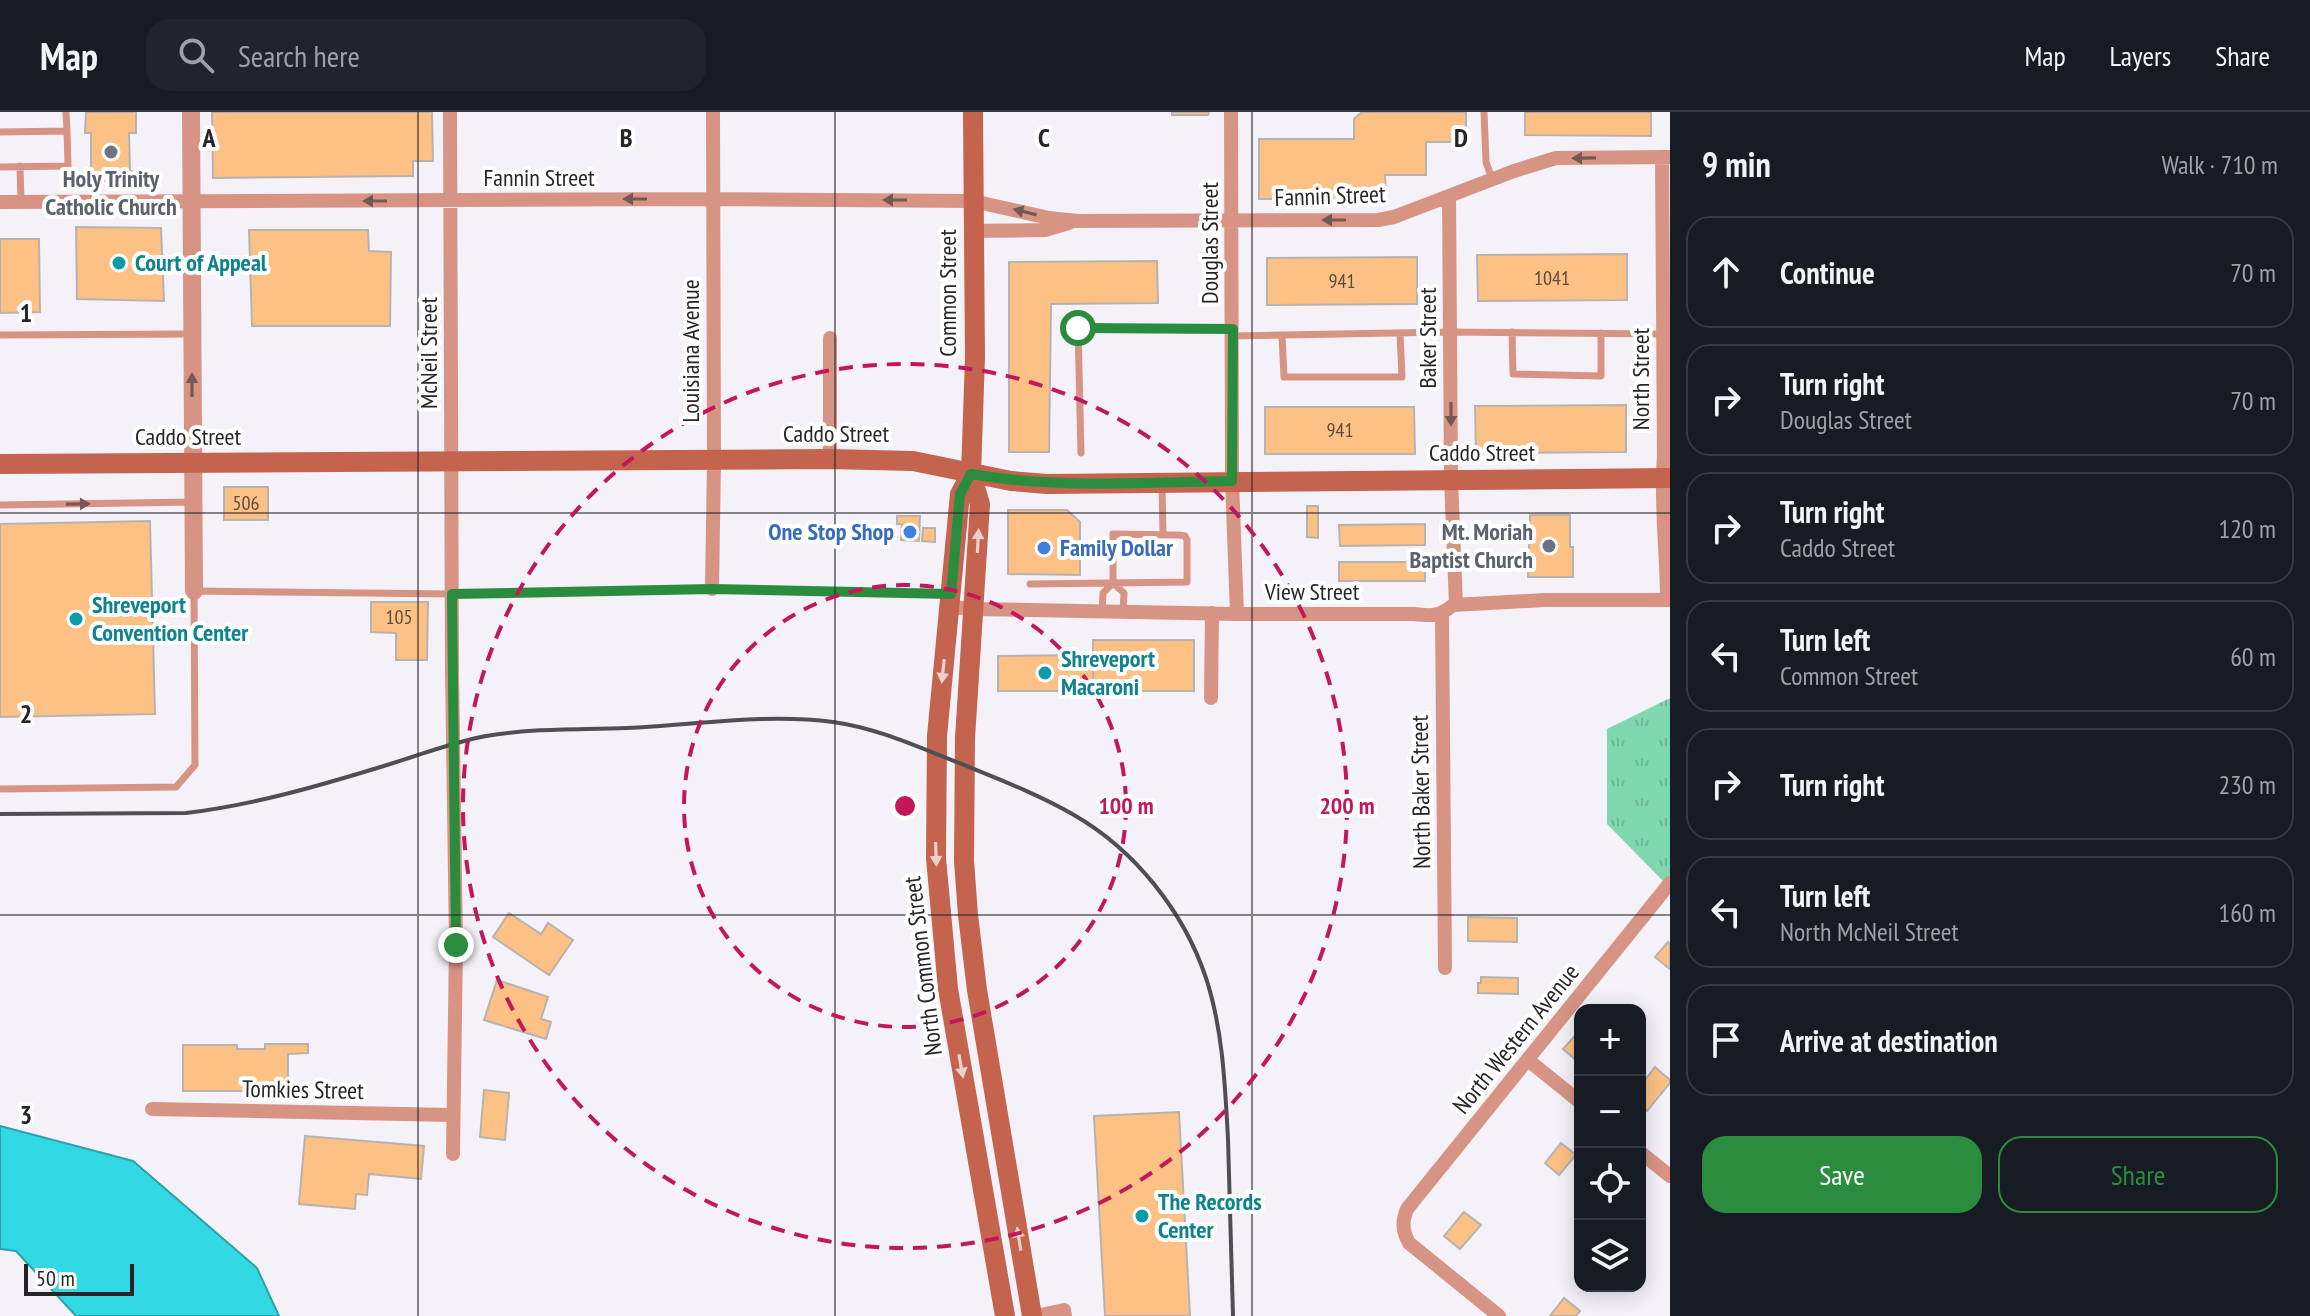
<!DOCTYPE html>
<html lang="en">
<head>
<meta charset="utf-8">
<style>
	:root { --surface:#171b24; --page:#20242c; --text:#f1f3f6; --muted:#9ea1a6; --line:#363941; --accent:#2c8c3e }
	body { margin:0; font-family:"PT Sans Narrow",sans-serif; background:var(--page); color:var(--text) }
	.controls { position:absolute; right:24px; bottom:24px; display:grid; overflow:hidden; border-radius:16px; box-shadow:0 4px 20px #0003 }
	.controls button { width:72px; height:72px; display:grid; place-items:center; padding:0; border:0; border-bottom:2px solid var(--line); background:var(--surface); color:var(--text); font:40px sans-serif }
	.scale { position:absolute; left:24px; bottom:20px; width:110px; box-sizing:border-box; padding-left:8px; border:4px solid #262527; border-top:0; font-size:22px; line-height:28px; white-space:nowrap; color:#262527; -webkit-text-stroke:6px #fff; paint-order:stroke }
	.stop { position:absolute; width:24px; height:24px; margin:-18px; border:6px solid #2c8c3e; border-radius:50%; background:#fff }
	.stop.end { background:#2c8c3e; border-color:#fff; box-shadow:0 2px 8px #0008 }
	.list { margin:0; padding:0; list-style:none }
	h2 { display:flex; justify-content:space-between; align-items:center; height:104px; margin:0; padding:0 32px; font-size:34px }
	h2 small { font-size:26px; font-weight:400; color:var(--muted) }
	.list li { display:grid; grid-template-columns:52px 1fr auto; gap:24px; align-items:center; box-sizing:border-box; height:112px; margin:0 16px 16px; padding:0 16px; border:2px solid var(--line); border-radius:24px }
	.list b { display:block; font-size:30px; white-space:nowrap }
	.list p { margin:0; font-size:26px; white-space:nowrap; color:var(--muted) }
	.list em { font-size:26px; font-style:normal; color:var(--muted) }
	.actions { display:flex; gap:16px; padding:24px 32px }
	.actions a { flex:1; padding:18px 0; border:2px solid var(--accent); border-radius:24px; text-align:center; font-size:28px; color:var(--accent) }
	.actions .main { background:var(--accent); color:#fff }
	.icon { flex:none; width:44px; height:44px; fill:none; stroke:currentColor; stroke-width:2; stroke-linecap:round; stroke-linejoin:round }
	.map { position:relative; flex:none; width:1670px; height:1204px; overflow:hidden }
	header { display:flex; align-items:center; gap:48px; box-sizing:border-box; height:112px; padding:0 40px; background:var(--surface); border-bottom:2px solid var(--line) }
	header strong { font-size:38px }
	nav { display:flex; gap:44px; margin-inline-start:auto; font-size:28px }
	.search { width:560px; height:72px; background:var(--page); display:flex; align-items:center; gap:20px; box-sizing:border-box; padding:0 28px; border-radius:24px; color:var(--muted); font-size:30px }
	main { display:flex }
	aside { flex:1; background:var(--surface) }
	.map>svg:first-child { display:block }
</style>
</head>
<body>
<header>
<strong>Map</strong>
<div class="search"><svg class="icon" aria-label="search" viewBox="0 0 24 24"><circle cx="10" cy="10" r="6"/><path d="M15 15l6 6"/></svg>Search here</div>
<nav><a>Map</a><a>Layers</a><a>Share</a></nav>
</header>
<main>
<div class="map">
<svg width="1670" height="1204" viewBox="0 0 1670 1204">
	<defs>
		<pattern id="grass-tufts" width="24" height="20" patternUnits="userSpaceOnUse" patternTransform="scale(2)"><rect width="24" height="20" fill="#7fd7b0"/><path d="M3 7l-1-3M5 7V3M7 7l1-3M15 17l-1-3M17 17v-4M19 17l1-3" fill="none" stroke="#6eb897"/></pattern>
	</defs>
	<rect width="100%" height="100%" fill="#f4f2f8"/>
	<path fill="url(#grass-tufts)" d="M1670,586V771L1668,774L1607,712V617Z"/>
	<path fill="#32d8e3" stroke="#2ea2ab" stroke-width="2" d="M0,1014L133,1049L257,1156L279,1204H76L16,1139L0,1137Z"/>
	<path fill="#fdc085" stroke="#b8b3af" stroke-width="2" d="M86,0H136V21H129L130,58L133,60L132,64L128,66L122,62V69H101V62L95,66L91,65V21H85Z
		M212,0H432L433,49H413V64L213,66Z
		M1172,0H1209L1208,3H1172Z
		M1362,0H1466V16H1454L1451,30H1426V63H1385L1386,82H1369V91H1364V87H1259V27H1354V7Z
		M1525,0H1651V24L1525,23Z
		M76,115L161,116L164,189L77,187Z
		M249,118H368L369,139L391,140L390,214H252Z
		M0,127H39L40,200L0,201Z
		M1627,142V188L1478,189L1477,143Z
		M1417,145V192L1267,193V146Z
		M1157,149L1158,191L1051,192L1049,340H1009V150Z
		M1626,293V340L1476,341L1475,294Z
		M1265,295H1414L1415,342H1265Z
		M224,375H268V408H224Z
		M1307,394H1318V426L1307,425Z
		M1008,398H1067L1080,410V463L1008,462Z
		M1530,403H1570V435H1573V465H1528Z
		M897,404H920L919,429L901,428L902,412H897Z
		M150,409L155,602L0,605V412Z
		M1425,412V433L1340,434L1339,413Z
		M923,416H935V430L922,429Z
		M1339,450H1425V469H1339Z
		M371,490H428L427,548H396V521L371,520Z
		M1093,528H1194V579H1093Z
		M1093,543V579H998V544Z
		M509,801L541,822L548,811L573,828L549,863L493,825Z
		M1468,805L1517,806V830L1468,829Z
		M1668,830L1670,832V857L1655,845Z
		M1481,865L1518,866V882L1478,881V871H1481Z
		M497,868L548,885L541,907L551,910L546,927L484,908Z
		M1580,918V949L1579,951L1563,937Z
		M265,932H308V941L288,942V979H183V933H237V937H265Z
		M1655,955L1670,968V971L1647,999L1640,993V974Z
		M484,978L509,981L505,1028L480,1025Z
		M1179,1000L1190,1204H1105L1094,1004Z
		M305,1024L424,1034L421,1067L369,1062L367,1083L356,1082L355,1097L299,1092Z
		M1561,1031L1576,1043L1559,1063L1545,1051Z
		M1464,1100L1481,1113L1460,1137L1444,1124Z
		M1564,1186L1580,1199L1576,1204H1550Z"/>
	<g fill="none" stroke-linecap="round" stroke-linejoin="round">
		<path stroke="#d79485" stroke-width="7" d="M66,0L67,19
			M1484,0L1486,50L1492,67
			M0,20L67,19L68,54L0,55
			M20,54L21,90
			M1512,220L1513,262L1601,264V221
			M0,223L189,222
			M1282,223L1284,265H1402L1400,221
			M1233,224L1450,220L1663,222
			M1081,341L1078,216L1230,217
			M1162,372L1163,422
			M0,393L193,390
			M1030,472L1187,470V428L1185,424L1178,423L1113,422V471
			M1102,499L1103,481L1113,471L1124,481L1123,499
			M0,677L176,675L195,653L194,479L452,482L712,477L949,481"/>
		<path stroke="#d79485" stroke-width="14" d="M450,0L452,559L456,833L453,1042
			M1231,0L1232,369L1237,502
			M1662,45L1664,344C1660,391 1667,440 1667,488
			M1449,84L1451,367L1456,493
			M0,90L713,87L973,89L1049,106L1077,109L1378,108L1394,105L1514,59L1556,46L1670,45
			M973,119L1045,118L1069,111
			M830,347V226
			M712,477L714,348L713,0
			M950,495L974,497L1237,502H1414C1431,504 1439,505 1453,493L1545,488H1670
			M1442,503L1445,856
			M1211,586L1212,501
			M1528,948L1580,990
			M152,997L452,1003
			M1640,1040L1670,1064
			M1036,1204L1064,1198L1065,1204
			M1499,1204L1409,1131C1402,1118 1402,1110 1407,1097L1670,771"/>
		<path stroke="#d79485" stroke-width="18" d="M191,0L194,479"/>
		<path stroke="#c4634e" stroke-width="20" d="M973,0L975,245L971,362L980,392L965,626L964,749L968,803L977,878L1032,1204
			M0,352L830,347L913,349L1011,369L1047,372L1670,366
			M971,362L960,382L937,624L936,746L948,877L1005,1204"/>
		<path stroke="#504e51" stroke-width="4" d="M0,702L186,701C254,693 322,673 387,653C420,643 453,630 486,624C532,616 580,618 627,616C695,613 765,601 833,610C877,616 918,635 959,651C998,667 1038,682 1074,703C1135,738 1184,800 1206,866C1223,918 1225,973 1228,1027C1230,1086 1231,1145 1233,1204"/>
	</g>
	<defs><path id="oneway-solid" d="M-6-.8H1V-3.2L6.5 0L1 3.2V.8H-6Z" transform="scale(2)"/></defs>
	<g fill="#765751">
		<use href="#oneway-solid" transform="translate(1584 46) rotate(179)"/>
		<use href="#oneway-solid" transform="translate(635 87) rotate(180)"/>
		<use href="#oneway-solid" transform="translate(895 88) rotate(-180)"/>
		<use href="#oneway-solid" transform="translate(375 89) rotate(180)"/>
		<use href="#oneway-solid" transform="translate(1025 100) rotate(-166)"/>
		<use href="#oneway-solid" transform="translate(1334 108) rotate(180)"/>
		<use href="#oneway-solid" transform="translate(192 273) rotate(-90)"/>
		<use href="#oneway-solid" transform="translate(1451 302) rotate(90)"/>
		<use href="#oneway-solid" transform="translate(78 392) rotate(-1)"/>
	</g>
	<g fill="#edd0ca">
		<use href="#oneway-solid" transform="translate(978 429) rotate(-87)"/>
		<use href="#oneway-solid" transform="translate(943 559) rotate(96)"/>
		<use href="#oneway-solid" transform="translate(936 742) rotate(88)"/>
		<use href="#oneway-solid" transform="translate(961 954) rotate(80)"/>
		<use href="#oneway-solid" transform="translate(1019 1127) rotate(-99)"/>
	</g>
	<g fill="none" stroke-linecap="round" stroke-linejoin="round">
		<path stroke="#2c8c3e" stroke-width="10" d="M456,833L452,482L712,477L951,482L960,382L971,362C1057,377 1145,370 1232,369L1233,217L1078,216"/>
	</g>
	<path fill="none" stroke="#262527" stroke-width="2" stroke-opacity="0.55" d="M418,0V1204M835,0V1204M1252,0V1204M0,401H1670M0,803H1670"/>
	<g fill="none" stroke="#c2185b" stroke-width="4" stroke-dasharray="14 10">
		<circle cx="905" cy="694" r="221"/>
		<circle cx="905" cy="694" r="442"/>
	</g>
	<g fill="#6b7280" stroke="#fff" stroke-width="3">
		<circle cx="111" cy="40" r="8"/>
		<circle cx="1549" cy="434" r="8"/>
	</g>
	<g fill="#0f9aa8" stroke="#fff" stroke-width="3">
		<circle cx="119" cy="151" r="8"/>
		<circle cx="76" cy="507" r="8"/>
		<circle cx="1045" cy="561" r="8"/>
		<circle cx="1142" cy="1104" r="8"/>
	</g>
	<g fill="#3f7fe0" stroke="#fff" stroke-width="3">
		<circle cx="910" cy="420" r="8"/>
		<circle cx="1044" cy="436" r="8"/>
	</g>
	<g text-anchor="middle" stroke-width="8" stroke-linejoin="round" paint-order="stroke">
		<g font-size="20" fill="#5c4c3e">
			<text x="1552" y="173">1041</text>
			<text x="1342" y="176">941</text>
			<text x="1340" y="325">941</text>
			<text x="246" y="398">506</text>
			<text x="399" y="512">105</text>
		</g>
		<g font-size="24" fill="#262527" stroke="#fff">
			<text x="539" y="74">Fannin Street</text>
			<text transform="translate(1330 84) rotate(-2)" y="8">Fannin Street</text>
			<text transform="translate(1210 131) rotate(-90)" y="8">Douglas Street</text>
			<text transform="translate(948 181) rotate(-90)" y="8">Common Street</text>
			<text transform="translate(1428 226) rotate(-90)" y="8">Baker Street</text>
			<text transform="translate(691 239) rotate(-90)" y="8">Louisiana Avenue</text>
			<text transform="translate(429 241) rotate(-90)" y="8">McNeil Street</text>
			<text transform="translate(1641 267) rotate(-90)" y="8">North Street</text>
			<text x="836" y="330">Caddo Street</text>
			<text x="188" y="333">Caddo Street</text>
			<text x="1482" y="349">Caddo Street</text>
			<text x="1312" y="488">View Street</text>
			<text transform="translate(1421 680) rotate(-91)" y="8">North Baker Street</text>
			<text transform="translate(923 854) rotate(-97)" y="8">North Common Street</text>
			<text transform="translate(1516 927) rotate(-51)" y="8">North Western Avenue</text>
			<text transform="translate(303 978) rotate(1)" y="8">Tomkies Street</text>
		</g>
		<g font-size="24" font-weight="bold" fill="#5b616d" stroke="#fff">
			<text x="111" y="75">Holy Trinity<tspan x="111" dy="28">Catholic Church</tspan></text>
			<text x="1533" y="428" text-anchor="end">Mt. Moriah<tspan x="1533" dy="28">Baptist Church</tspan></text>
		</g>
		<g font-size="24" font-weight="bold" fill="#0d838f" stroke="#fff" text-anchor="start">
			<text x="135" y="159">Court of Appeal</text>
			<text x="92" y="501">Shreveport<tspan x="92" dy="28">Convention Center</tspan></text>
			<text x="1061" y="555">Shreveport<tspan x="1061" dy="28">Macaroni</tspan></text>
			<text x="1158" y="1098">The Records<tspan x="1158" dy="28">Center</tspan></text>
		</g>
		<g font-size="24" font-weight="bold" fill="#366cbe" stroke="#fff" text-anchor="end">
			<text x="894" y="428">One Stop Shop</text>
			<text x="1060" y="444" text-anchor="start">Family Dollar</text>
		</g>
	</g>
	<g font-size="26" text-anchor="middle" font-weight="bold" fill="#262527" stroke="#fff" stroke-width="8" stroke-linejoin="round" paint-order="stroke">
		<text x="209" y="35">A</text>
		<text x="626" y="35">B</text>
		<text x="1044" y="35">C</text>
		<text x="1461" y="35">D</text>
		<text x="26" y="210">1</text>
		<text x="26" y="611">2</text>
		<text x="26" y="1012">3</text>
	</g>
	<circle cx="905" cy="694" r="12" fill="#c2185b" stroke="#fff" stroke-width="4"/>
	<g font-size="24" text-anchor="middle" font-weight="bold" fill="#c2185b" stroke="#fff" stroke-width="8" stroke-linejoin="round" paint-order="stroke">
		<text x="1126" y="702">100 m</text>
		<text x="1347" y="702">200 m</text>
	</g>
</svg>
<div class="controls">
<button>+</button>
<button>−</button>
<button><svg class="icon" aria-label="locate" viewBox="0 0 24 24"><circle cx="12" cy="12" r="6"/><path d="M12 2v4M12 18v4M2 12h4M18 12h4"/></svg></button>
<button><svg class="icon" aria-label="layers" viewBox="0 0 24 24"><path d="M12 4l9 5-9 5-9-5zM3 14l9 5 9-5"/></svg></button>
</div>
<div class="scale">50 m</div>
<div class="stop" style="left:1078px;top:216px"></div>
<div class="stop end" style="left:456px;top:833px"></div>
</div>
<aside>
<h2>9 min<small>Walk · 710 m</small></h2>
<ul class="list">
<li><svg class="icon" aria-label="ahead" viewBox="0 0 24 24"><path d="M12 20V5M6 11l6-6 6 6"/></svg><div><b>Continue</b></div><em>70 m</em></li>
<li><svg class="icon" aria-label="right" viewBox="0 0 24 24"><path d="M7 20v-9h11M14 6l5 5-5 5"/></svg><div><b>Turn right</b><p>Douglas Street</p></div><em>70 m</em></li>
<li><svg class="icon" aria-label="right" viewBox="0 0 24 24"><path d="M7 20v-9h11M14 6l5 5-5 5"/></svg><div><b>Turn right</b><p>Caddo Street</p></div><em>120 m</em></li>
<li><svg class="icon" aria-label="left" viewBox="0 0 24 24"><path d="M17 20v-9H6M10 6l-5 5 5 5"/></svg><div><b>Turn left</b><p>Common Street</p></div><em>60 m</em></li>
<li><svg class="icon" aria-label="right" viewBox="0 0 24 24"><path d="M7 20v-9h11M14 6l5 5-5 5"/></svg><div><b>Turn right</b></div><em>230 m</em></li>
<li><svg class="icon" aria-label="left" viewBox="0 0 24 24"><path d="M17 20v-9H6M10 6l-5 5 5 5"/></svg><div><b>Turn left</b><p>North McNeil Street</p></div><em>160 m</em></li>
<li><svg class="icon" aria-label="arrive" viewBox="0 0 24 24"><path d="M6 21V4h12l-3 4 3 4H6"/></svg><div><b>Arrive at destination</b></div></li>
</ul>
<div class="actions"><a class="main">Save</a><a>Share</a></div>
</aside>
</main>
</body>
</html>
